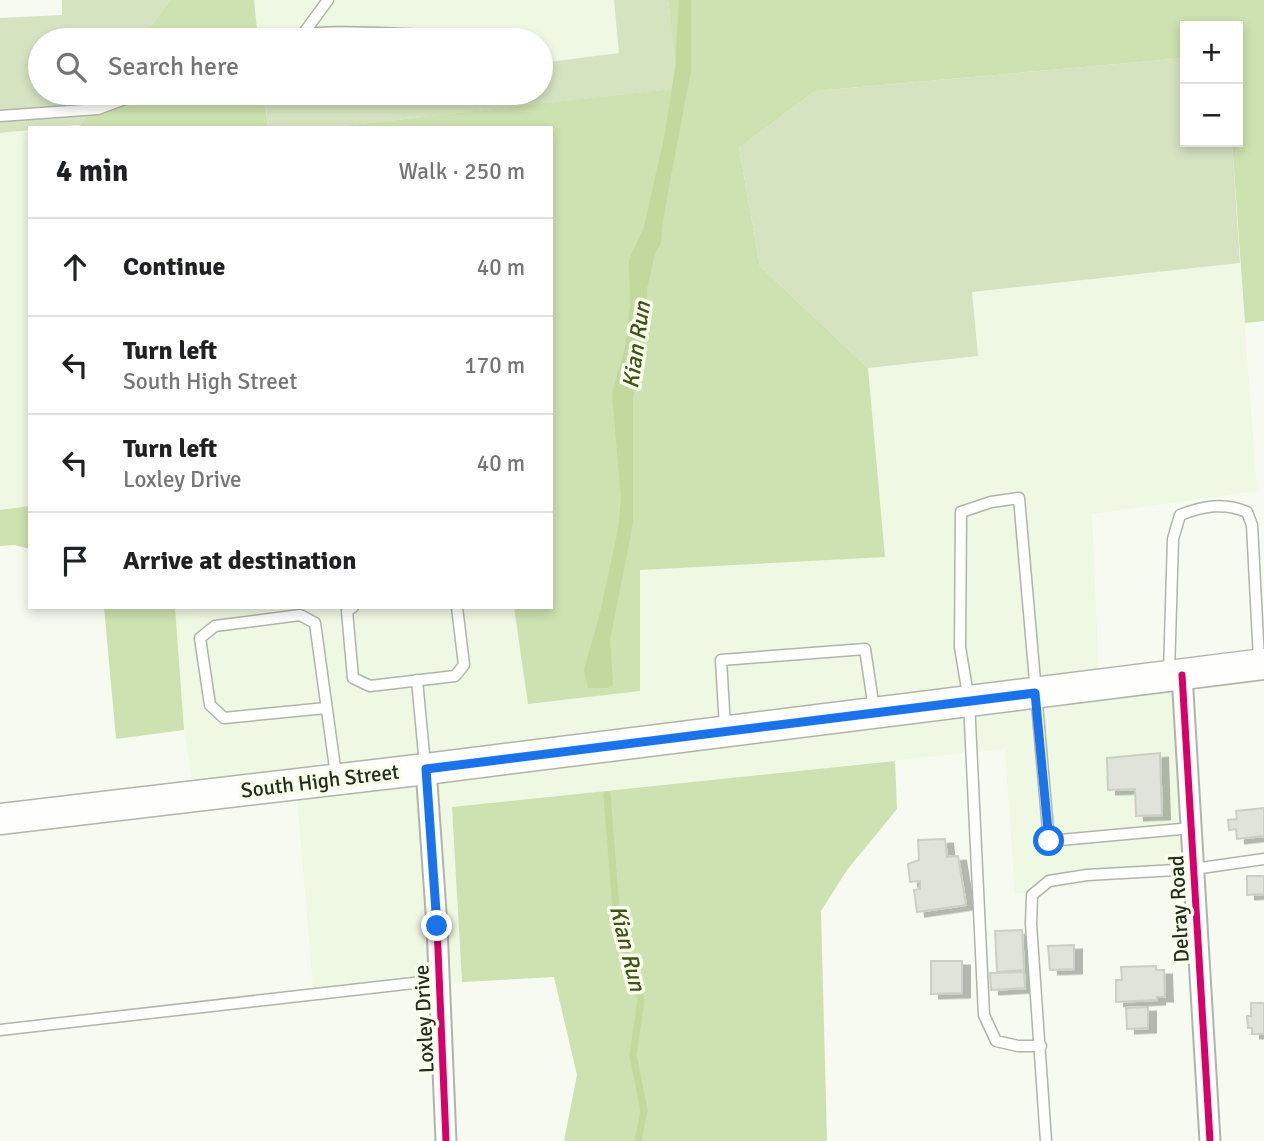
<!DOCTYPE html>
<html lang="en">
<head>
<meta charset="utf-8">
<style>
	:root { --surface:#fff; --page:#f2f2f2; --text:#202124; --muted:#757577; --line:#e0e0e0 }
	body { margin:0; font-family:Signika,sans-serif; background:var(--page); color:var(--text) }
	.controls { position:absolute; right:21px; top:21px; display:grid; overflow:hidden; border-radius:0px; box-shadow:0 4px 10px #0003 }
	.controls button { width:63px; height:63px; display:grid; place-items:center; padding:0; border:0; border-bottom:2px solid var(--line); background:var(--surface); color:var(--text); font:35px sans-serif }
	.stop { position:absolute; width:21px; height:21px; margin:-16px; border:5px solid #1a73e8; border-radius:50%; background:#fff }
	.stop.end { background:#1a73e8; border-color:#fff; box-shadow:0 2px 7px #0008 }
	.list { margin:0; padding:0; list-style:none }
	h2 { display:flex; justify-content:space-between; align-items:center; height:91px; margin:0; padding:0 28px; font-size:30px }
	h2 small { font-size:23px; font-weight:400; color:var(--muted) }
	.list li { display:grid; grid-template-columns:46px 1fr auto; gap:21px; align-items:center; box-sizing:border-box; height:98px; padding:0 28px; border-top:2px solid var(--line) }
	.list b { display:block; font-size:26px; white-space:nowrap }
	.list p { margin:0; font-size:23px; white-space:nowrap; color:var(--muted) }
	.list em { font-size:23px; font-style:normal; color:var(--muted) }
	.icon { flex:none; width:38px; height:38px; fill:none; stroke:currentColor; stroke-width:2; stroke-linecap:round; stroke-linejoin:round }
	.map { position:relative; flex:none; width:1264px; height:1141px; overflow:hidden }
	.search { position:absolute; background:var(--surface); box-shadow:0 4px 10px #0003; left:28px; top:28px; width:525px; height:77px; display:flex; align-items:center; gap:18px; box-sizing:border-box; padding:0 24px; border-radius:38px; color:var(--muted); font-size:26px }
	.panel { position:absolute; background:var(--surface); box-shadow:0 4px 10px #0003; left:28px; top:126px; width:525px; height:483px; border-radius:0px }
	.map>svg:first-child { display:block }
</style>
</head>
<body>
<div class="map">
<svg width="1264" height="1141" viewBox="0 0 1264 1141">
	<defs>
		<filter id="shadow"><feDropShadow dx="8" dy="4.5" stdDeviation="0" flood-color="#0004"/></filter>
	</defs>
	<rect width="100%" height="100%" fill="#f6faf0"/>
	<path fill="#eff8e2" d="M254,0H614L619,53L541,63V40H258Z
		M30,130V506L0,510V133Z
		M1240,263L1257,491L1092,514L1099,681L1182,671L1193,868L1015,894L1005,749L452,807L462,982L314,998L295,774L193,784L184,730L175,607H514L529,704L640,691V570L885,556L868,368L977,356L971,292Z"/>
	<path fill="#d6e3c1" d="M62,0H170L141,40H40V93H103L80,125L30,128V130L0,133V18L62,15Z
		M614,0H668L680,88L325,128H268L265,97L300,93H541V63L619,53Z
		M1185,58V142H1232L1240,263L972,292L978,356L868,368L760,266L739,148L815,91Z"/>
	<path fill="#cee1b0" d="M170,0H254L258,40H141Z
		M668,0H1264V321L1245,323L1232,142H1238V26H1185V58L815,91L739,148L760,266L868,368L885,557L640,570V691L528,704L514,607H551V128H325L679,88Z
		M103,93H264L268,128H80V125Z
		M30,506V549L14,545L0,546V510Z
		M104,607H175L184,730L116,739Z
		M895,761L897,809L847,870L821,911L827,1141H564L577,1075L554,977L462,982L452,807Z"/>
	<path fill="#c2d89d" d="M679,0H691V70L663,219L661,243L655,253L647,289L644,348L633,397V523L610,640L613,685L608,688H588L584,670L599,617L618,530L621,499L612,393L625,348L630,306L629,260L644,227L665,133L675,68Z"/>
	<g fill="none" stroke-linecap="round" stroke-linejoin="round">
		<path stroke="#c2d89d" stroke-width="7" d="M607,795L617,922L641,1000L633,1055L644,1110L638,1141"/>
	</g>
	<path fill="#dfe3d9" stroke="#cccfc6" stroke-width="2" filter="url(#shadow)" d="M1160,753L1162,815L1136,816L1135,789L1108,790L1107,758Z
		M1264,808V836L1237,839L1236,829L1229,830L1228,820L1237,819L1236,811Z
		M945,839L947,857L958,856L966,905L917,912L914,890L920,889V881L910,882L908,864L919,860L918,840Z
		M1247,876H1264V894L1247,895Z
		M1022,930L1024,970L997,972L995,931Z
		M1074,945V969L1050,970L1048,946Z
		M931,961H962V993L931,994Z
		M1156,966V970H1164L1165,997H1157V1000L1116,1002V980H1122L1121,967Z
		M1024,972L1025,988L991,990L990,973Z
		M1251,1003H1264V1034H1252V1028H1248L1247,1016H1251Z
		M1148,1007V1028L1127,1029L1126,1008Z"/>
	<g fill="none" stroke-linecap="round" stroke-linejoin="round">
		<defs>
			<path id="service" d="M303,34L328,0
				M271,40C320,28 373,33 423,35
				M0,116L98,109L141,93
				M353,607L347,611L353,678L370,686L455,676L464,665L457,607
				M1169,672L1173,539L1180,515C1203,506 1224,502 1247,512L1252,525L1259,660
				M417,680L425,765
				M326,708L224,718L210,705L200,638L215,626L300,615L315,623L336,775
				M725,727L721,660L865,649L874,709
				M0,1030L440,980
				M1041,1046H1018L996,1041L984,1015L969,701L960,647L961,512L991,502L1019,498C1030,612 1038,727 1049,841L1192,828
				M1046,1141L1031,924L1032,895L1049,881L1087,875L1194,869L1264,859"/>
			<path id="minor" d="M1182,675L1210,1141
				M426,769L437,926L446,1141"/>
			<path id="primary" d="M0,819L426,769L1264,664"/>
		</defs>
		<use href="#service" stroke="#b0b4ab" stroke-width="13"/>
		<use href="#minor" stroke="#b0b4ab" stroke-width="23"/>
		<use href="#primary" stroke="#b0b4ab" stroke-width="33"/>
		<use href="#service" stroke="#fefefd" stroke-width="10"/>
		<use href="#minor" stroke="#fefefd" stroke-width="19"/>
		<use href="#primary" stroke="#fefefd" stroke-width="30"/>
		<defs>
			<path id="cycleway" d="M1182,675L1210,1141
				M426,769L437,926L446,1141"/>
		</defs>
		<use href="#cycleway" stroke="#f7ffeb" stroke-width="11"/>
		<use href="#cycleway" stroke="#d6006c" stroke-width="7"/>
	</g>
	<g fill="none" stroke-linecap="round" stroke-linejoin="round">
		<path stroke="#1a73e8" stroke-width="9" d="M437,926L426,769L1035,693L1049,841"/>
	</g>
	<g text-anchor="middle" stroke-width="7" stroke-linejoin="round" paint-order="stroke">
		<g font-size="21" fill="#25291f" stroke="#f7ffeb">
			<text transform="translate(320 781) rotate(-7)" y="7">South High Street</text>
			<text transform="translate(1179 909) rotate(-93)" y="7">Delray Road</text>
			<text transform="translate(424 1019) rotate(-93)" y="7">Loxley Drive</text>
		</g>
		<g font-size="23" font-style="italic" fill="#40521a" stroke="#f7ffeb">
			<text transform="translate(636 345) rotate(-82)" y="8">Kian Run</text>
			<text transform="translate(628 948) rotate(76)" y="8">Kian Run</text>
		</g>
	</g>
</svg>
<div class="controls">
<button>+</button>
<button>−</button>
</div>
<div class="stop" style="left:1049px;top:841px"></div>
<div class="stop end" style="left:437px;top:926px"></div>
<div class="search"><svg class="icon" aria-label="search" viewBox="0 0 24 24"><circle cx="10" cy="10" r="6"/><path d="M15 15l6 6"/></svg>Search here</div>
<section class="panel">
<h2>4 min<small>Walk · 250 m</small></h2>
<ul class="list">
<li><svg class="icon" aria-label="ahead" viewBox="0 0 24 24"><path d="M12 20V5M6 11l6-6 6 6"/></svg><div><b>Continue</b></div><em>40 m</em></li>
<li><svg class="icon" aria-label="left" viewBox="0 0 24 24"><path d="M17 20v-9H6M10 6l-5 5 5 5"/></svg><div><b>Turn left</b><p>South High Street</p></div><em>170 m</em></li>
<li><svg class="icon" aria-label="left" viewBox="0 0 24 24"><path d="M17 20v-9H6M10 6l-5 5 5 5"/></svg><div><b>Turn left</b><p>Loxley Drive</p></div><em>40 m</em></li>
<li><svg class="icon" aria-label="arrive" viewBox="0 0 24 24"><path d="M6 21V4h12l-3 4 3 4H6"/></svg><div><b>Arrive at destination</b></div></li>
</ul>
</section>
</div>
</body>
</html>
